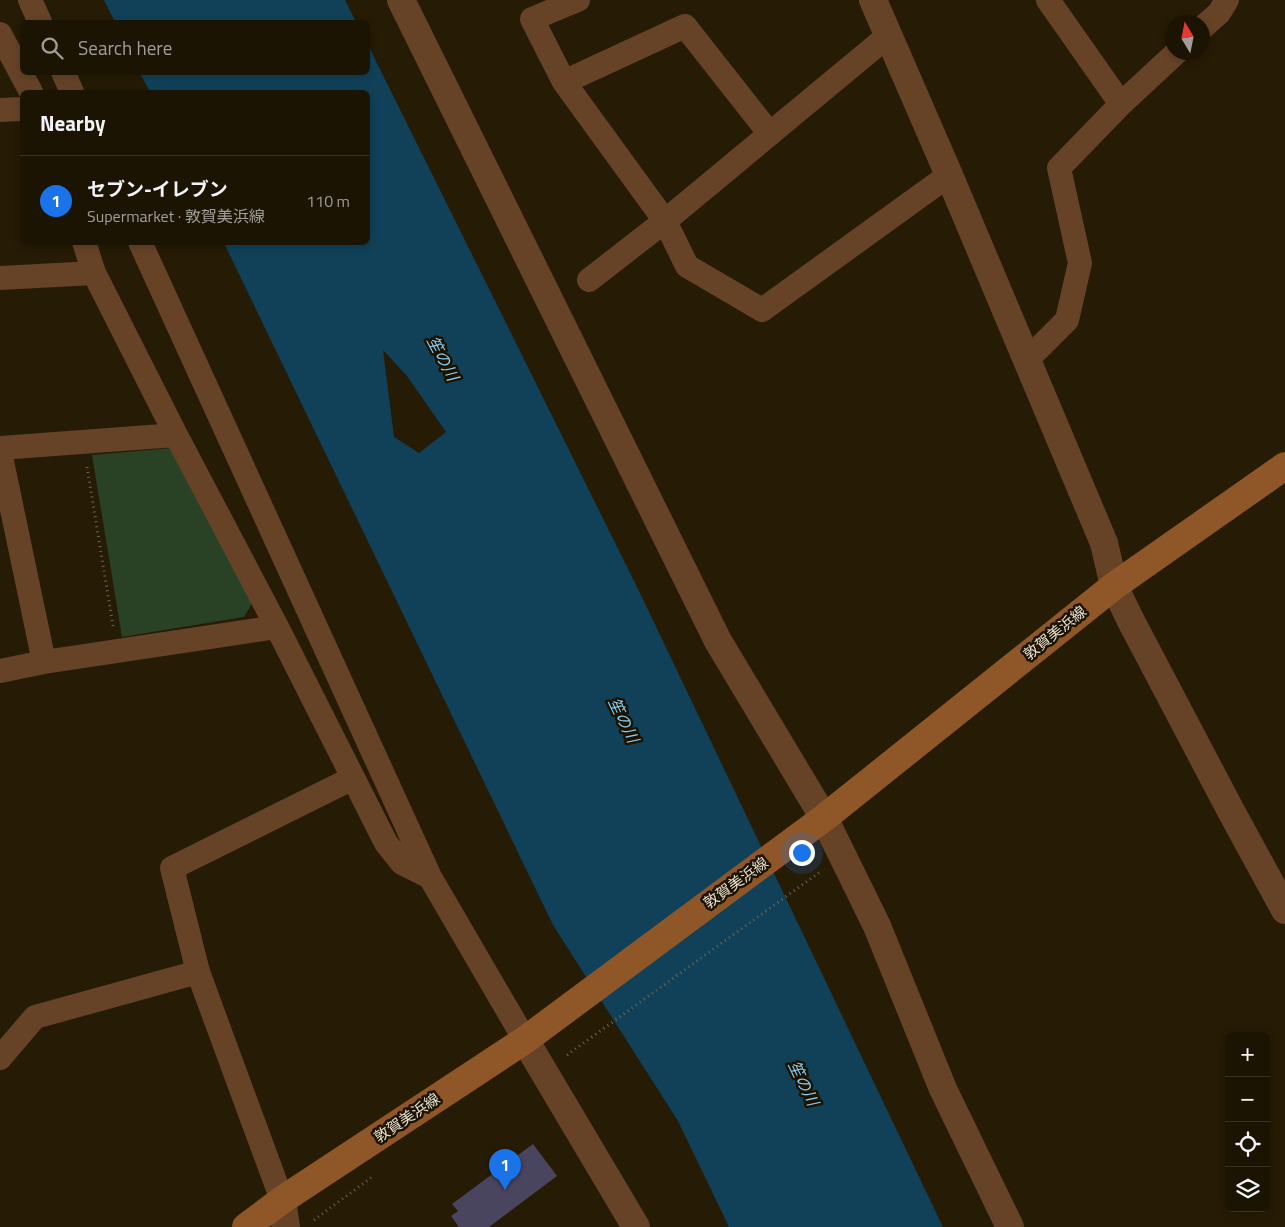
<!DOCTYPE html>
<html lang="en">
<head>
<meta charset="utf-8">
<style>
	:root { --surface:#1c1403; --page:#292112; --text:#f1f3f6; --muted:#a09e9a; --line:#3a3325; --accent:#1a73e8 }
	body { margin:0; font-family:"Titillium Web","Noto Sans JP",sans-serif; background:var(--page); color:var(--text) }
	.controls { position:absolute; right:15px; bottom:15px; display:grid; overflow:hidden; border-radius:8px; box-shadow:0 2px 8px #0003 }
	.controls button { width:45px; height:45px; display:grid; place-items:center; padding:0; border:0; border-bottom:1px solid var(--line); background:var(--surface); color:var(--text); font:25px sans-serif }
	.compass { position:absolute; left:1165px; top:15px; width:45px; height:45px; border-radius:50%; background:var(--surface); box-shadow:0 2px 8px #0003; rotate:350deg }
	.you { position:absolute; left:801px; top:852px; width:18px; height:18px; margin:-12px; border:4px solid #fff; border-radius:50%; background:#1a73e8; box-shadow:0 0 0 8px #1a73e833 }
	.badge { display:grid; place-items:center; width:32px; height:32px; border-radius:50%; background:var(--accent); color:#fff; font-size:16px; font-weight:700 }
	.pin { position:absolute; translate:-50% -41px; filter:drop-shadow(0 1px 2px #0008) }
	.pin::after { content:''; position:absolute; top:26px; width:18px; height:15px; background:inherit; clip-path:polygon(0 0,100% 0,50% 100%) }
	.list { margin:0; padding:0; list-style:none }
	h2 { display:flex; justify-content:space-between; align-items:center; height:65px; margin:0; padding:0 20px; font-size:21px }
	h2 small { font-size:16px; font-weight:400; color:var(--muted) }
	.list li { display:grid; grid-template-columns:32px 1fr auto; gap:15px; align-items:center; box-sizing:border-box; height:90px; padding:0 20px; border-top:1px solid var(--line) }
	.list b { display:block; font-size:19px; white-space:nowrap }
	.list p { margin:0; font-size:16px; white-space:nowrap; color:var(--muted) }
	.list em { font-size:16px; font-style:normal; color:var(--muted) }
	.icon { flex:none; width:28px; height:28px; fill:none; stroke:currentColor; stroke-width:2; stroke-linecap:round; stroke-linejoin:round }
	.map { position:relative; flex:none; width:1285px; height:1227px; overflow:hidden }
	.search { position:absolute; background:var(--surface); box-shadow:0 2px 8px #0003; left:20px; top:20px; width:350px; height:55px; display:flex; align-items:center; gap:12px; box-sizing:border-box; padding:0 18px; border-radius:8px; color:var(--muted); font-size:19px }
	.panel { position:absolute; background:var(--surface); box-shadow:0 2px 8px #0003; left:20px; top:90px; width:350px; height:155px; border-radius:8px }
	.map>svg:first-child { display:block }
</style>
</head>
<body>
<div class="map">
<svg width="1285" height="1227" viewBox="0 0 1285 1227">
	<rect width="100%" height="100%" fill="#261b04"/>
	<path fill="#294125" d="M172,448L253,602L244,617L122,637L92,455Z"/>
	<path fill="#104159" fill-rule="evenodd" d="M104,0H345L356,22H115Z
		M368,45L639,591L943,1227H729L678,1121L553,925L224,243L368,242V92H150L140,73L368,72ZM383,350L407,376L446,432L419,453L394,437Z"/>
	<path fill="#4a455e" d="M533,1144L557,1176L489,1227H459L451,1216L458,1211L452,1204Z"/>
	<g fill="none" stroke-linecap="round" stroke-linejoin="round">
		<path stroke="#6e6451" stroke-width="3" stroke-dasharray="1 4" stroke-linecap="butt" d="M87,467L113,626
			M567,1055L820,872
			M314,1220L372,1177"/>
		<path stroke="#664327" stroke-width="24" d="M30,0L40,22
			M578,0L532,19L564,82L665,221L889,35
			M1048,0L1121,104
			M1202,28L1219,13L1227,0
			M0,34L31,92
			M63,72L72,92
			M564,82L685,26L770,134
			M0,110L22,109
			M140,242L430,877L525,1040
			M0,278L94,273
			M589,280L665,221L687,266L762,310L949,175
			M1028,359L1067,320L1080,263L1059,168L1121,104L1177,52
			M0,448L176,435
			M0,452L44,662
			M277,627L386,843L402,863L430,877
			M0,671L44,662L277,627L176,435L94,273L84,242
			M0,1058L35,1017L198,972
			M282,1200L198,972L172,868L353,778"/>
		<path stroke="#664327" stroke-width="28" d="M401,0L718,641L824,818L877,926L943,1089L1010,1227
			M873,0L949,175L1104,543L1114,586L1131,621L1231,811L1285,910
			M525,1040L636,1227
			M282,1200L286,1227"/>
		<path stroke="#8f5728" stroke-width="28" d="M246,1227L282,1200L525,1040L824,818L1114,586L1285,466"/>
	</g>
	<g text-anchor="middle" stroke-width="5" stroke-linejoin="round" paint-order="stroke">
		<g font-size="15" fill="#e8e1d3" stroke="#1c1200">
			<text transform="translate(1055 633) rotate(-39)" y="5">敦賀美浜線</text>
			<text transform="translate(736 883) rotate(-36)" y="5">敦賀美浜線</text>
			<text transform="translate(407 1118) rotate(-34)" y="5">敦賀美浜線</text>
		</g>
		<g font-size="16" font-style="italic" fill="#87cdf4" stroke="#1c1200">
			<text transform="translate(443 358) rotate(62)" y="6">笙の川</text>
			<text transform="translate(624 720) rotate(64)" y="6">笙の川</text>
			<text transform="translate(804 1083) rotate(64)" y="6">笙の川</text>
		</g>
	</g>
</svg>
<div class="controls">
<button>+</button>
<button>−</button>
<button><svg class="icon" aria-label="locate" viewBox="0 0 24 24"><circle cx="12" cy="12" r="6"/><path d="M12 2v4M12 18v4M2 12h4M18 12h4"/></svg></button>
<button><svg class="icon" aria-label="layers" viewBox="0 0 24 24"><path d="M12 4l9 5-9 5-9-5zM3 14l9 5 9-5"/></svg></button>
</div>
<svg class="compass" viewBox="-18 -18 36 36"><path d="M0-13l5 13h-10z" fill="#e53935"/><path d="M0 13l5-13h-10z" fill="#a09e9a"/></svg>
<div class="you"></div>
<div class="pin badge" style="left:505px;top:1190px">1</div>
<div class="search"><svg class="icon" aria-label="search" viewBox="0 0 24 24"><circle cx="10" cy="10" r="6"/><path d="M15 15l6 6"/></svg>Search here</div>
<section class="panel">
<h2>Nearby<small></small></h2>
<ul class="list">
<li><span class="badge">1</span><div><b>セブン-イレブン</b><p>Supermarket · 敦賀美浜線</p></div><em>110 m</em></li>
</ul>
</section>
</div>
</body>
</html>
